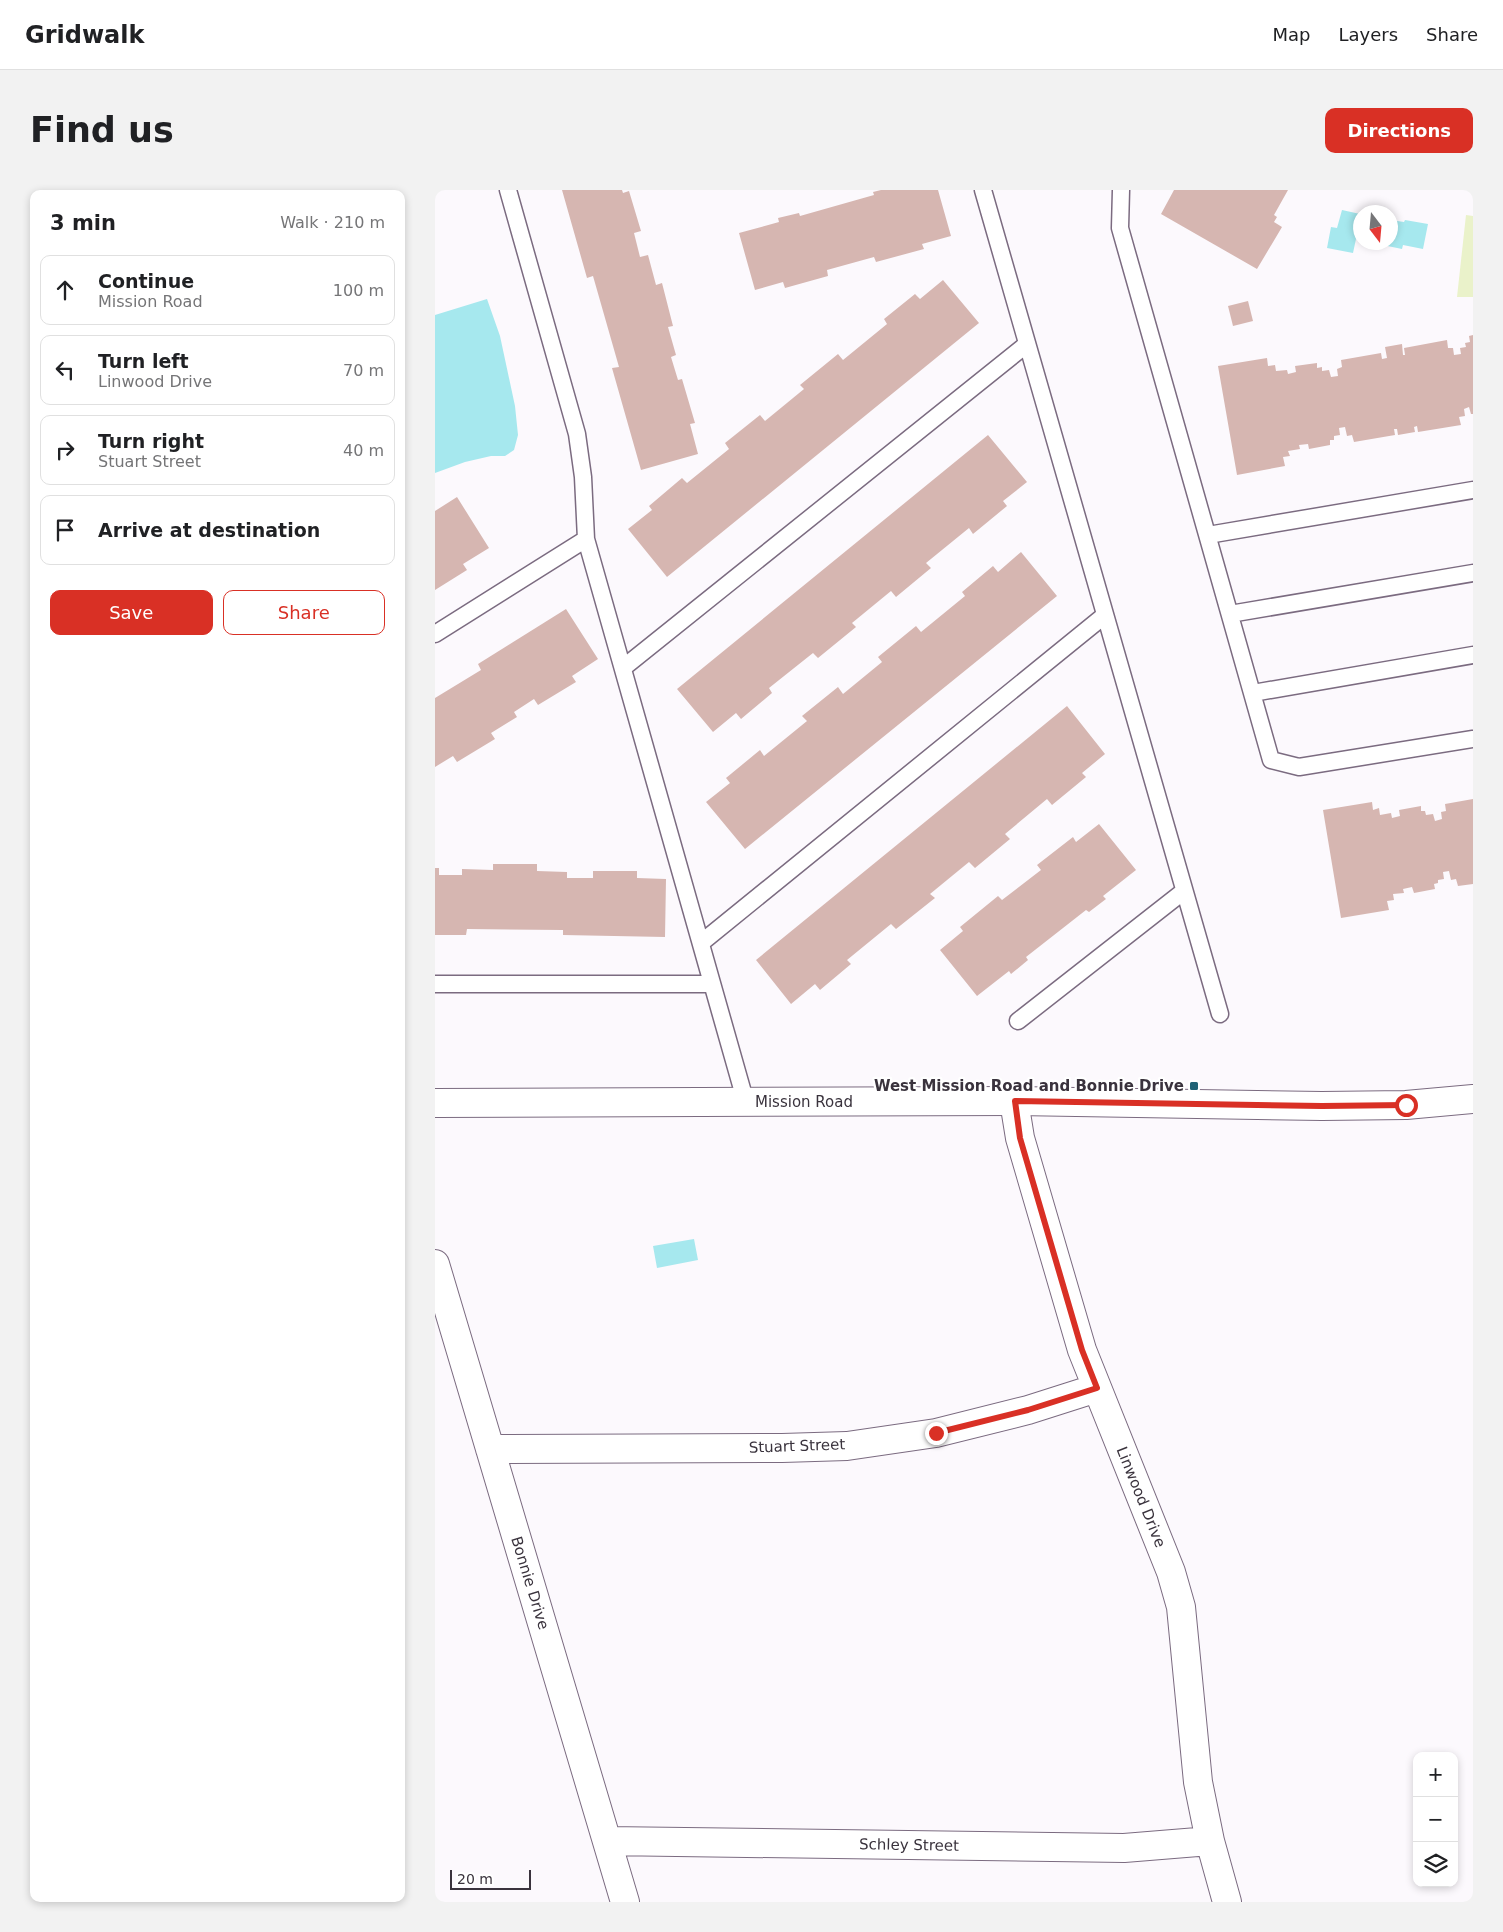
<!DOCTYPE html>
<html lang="en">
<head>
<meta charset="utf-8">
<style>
	:root { --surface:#fff; --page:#f2f2f2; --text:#202124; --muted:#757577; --line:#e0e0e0; --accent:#d93025 }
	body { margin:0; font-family:"DejaVu Sans",sans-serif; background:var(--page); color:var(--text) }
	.controls { position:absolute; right:15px; bottom:15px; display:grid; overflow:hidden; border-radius:10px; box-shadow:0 2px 8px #0003 }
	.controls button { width:45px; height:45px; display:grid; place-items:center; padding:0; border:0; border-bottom:1px solid var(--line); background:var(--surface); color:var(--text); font:25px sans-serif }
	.compass { position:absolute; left:918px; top:15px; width:45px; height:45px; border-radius:50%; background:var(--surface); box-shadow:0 2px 8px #0003; rotate:164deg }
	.scale { position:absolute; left:15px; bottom:12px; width:81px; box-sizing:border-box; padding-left:5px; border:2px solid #3a333d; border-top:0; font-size:14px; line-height:18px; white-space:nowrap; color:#3a333d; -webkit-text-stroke:4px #fff; paint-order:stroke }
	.stop { position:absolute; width:15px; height:15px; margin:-11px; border:4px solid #d93025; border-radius:50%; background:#fff }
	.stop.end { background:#d93025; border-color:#fff; box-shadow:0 1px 5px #0008 }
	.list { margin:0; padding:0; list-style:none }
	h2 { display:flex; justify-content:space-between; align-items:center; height:65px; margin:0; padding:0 20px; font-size:21px }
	h2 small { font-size:16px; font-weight:400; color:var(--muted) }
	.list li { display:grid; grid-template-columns:32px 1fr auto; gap:15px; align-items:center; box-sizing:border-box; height:70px; margin:0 10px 10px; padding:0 10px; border:1px solid var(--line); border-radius:10px }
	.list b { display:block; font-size:19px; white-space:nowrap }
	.list p { margin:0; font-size:16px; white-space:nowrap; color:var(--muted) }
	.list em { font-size:16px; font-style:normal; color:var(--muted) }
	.actions { display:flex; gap:10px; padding:15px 20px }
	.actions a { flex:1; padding:11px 0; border:1px solid var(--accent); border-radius:10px; text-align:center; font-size:18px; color:var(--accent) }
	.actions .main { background:var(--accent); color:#fff }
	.icon { flex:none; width:28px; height:28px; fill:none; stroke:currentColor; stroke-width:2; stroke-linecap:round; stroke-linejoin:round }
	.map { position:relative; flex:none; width:1038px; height:1712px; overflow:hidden; border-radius:10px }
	header { display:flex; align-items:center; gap:30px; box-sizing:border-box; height:70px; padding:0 25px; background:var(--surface); border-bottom:1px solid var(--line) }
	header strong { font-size:24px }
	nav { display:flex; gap:28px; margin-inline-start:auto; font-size:18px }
	.intro { display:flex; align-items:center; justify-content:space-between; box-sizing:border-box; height:120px; padding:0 30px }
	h1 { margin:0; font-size:35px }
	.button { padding:12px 22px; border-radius:10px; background:var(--accent); color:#fff; font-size:18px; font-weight:700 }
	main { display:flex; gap:30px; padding:0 30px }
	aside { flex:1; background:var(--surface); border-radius:10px; box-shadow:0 2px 8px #0003 }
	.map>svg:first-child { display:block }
</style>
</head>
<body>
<header>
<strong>Gridwalk</strong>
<nav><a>Map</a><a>Layers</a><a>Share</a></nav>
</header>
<div class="intro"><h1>Find us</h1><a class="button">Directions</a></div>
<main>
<aside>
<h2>3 min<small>Walk · 210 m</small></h2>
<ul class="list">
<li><svg class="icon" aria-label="ahead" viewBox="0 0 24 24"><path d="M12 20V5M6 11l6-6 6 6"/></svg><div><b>Continue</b><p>Mission Road</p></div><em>100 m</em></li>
<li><svg class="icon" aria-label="left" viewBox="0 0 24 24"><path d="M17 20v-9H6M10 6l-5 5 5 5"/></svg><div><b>Turn left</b><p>Linwood Drive</p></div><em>70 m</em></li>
<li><svg class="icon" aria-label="right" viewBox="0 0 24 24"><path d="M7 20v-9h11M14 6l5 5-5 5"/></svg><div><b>Turn right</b><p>Stuart Street</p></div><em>40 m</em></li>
<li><svg class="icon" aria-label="arrive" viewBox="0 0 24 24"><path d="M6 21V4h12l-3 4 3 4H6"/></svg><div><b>Arrive at destination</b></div></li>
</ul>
<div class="actions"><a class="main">Save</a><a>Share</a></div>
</aside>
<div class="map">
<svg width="1038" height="1712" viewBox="0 0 1038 1712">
	<rect width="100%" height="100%" fill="#fcf9fd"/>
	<path fill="#eaf2ca" d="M1031,25L1038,26V107H1022Z"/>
	<path fill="#a6e8ee" d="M907,20L925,24V49H921L918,63L892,58L896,37L902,38Z
		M956,30L969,32L970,30L993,34L988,59L968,55L967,59L938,53L956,52Z
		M52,109L65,146L80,216L83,245L79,260L70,266H56L30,272L0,283V125Z
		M259,1049L263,1070L222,1078L218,1056Z"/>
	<path fill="#d6b6b1" d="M127,0H187L188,3L194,1L206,41L199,43L205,67L213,65L221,95L227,93L238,136L233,137L241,165L236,167L243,190L247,189L260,233L255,234L263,264L206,280L177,178L184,177L158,86L152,88Z
		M446,0H503L516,46L487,54L489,59L441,72L439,67L392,80L393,86L350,98L348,92L320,100L304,43L344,32L343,28L364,23L365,26L439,5L438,2Z
		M739,0H853L839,25L842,27L839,32L847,37L822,79L726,24Z
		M508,90L544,133L232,387L193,339L217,320L214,316L247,288L252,293L294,259L290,253L325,225L330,231L369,199L365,195L403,164L408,170L452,134L449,129L480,104L485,109Z
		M813,111L818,131L798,136L793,116Z
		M1038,145V224H1036L1034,217L1029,219L1030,226L1024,227L1026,235L983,242L982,236L979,237L980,242L963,245L962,239H959L960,245L919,252L917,245L912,246L910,237L904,238L905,245L899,246V250H895V255L874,259L873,254L864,255L865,259L853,261L855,266L848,267L850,276L802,285L783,176L832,168L833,176L840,175L841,181L852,180L853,184L861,182L860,176L882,173V178L887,177V181L894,180L896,187L903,186L902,179L907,177L906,170L946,163L947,169L952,168L950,157L967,154L968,165H970L969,158L1012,150L1013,158H1018L1019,165L1026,164L1025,158L1031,157L1030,153L1035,152L1034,146Z
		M553,245L592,292L568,311L572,316L538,344L534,338L491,373L496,378L461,407L456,401L417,433L421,437L383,468L378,463L334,498L337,503L306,529L301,523L278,542L242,499Z
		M22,307L54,358L28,374L32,380L0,400V321Z
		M586,362L622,406L310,659L271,612L295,593L291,588L325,560L329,566L372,531L367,526L403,497L408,504L447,472L443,467L481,436L486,442L530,406L527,402L558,376L563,382Z
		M131,419L163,469L137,486L141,492L103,515L99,509L79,522L82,527L56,543L60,549L22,572L18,566L0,577V508L46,480L43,474Z
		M632,516L670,564L647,583L651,587L617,615L612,609L570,644L575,649L540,678L534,672L495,704L500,708L461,739L456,734L412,770L416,774L385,800L380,794L356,814L321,770Z
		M1038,609V694L1023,696L1021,689L1016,690L1014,681L1008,682L1009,689L1003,690V693L999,694L1000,699L979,703L977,697L968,699L969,703L958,704L959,710L952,711L954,720L906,728L888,620L937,612L938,620L944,618L945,625L956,623L957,628L965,626L964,620L986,616V621H990L991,625L998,624L1000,631L1007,629L1006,622L1011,621L1010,614Z
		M664,634L701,680L668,706L671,709L654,722L651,720L591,767L593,770L576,784L574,781L542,806L505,760L528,741L525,737L563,706L567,710L606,680L602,675L638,647L641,652Z
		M58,674H102V681L132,682V688H158V681H202V688L231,689L230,747L128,745V740L32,739L31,745H0V678H4V685H27V679L58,680Z"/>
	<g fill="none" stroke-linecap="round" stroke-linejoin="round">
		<defs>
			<path id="lane" d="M73,0L142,244L148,287L151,349L311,913
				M548,0L785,824
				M686,0L685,38L836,570L864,577L1038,549
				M773,345L1038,300
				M795,424L1038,383
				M0,444L151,349
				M188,478L592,154
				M818,503L1038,465
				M266,753L670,425
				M0,794H277
				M583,831L749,701"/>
			<path id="street" d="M579,911L585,948L647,1160L736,1382L746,1417L763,1592L775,1651L792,1712
				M0,1074L190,1712
				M55,1259L347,1258L412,1256L501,1243L593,1220L662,1198
				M172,1651L689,1658L775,1651"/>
			<path id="secondary" d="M0,913L579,911L887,916L971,915L1038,909"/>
		</defs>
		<use href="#lane" stroke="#7b6b80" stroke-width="19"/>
		<use href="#street" stroke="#7b6b80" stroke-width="30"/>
		<use href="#secondary" stroke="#7b6b80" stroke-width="30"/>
		<use href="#lane" stroke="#fff" stroke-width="16"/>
		<use href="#street" stroke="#fff" stroke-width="28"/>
		<use href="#secondary" stroke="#fff" stroke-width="28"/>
	</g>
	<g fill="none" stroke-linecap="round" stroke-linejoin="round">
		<path stroke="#d93025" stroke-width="6" d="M501,1243L593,1220L662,1198L647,1160L585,948L580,911L887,916L971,915"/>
	</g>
	<rect fill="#1f6375" stroke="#fff" stroke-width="2" x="754" y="891" width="10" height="10" rx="2.5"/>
	<g text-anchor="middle" stroke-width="4.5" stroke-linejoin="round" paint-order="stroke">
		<g font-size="15" font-weight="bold" fill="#3a333d" stroke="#fff" text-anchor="end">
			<text x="749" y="901">West Mission Road and Bonnie Drive</text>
		</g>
		<g font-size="15" fill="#3a333d" stroke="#fff">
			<text x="369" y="917">Mission Road</text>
			<text transform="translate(362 1256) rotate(-2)" y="5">Stuart Street</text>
			<text transform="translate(706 1307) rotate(68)" y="5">Linwood Drive</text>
			<text transform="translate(95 1393) rotate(73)" y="5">Bonnie Drive</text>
			<text transform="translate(474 1655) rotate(1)" y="5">Schley Street</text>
		</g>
	</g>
</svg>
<div class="controls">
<button>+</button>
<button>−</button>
<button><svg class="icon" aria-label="layers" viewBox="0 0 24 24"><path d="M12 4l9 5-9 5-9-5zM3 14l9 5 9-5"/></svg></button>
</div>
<svg class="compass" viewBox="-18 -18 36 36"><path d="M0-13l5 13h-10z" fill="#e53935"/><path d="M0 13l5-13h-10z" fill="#757577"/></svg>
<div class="scale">20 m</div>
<div class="stop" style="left:971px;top:915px"></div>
<div class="stop end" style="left:501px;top:1243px"></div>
</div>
</main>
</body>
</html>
